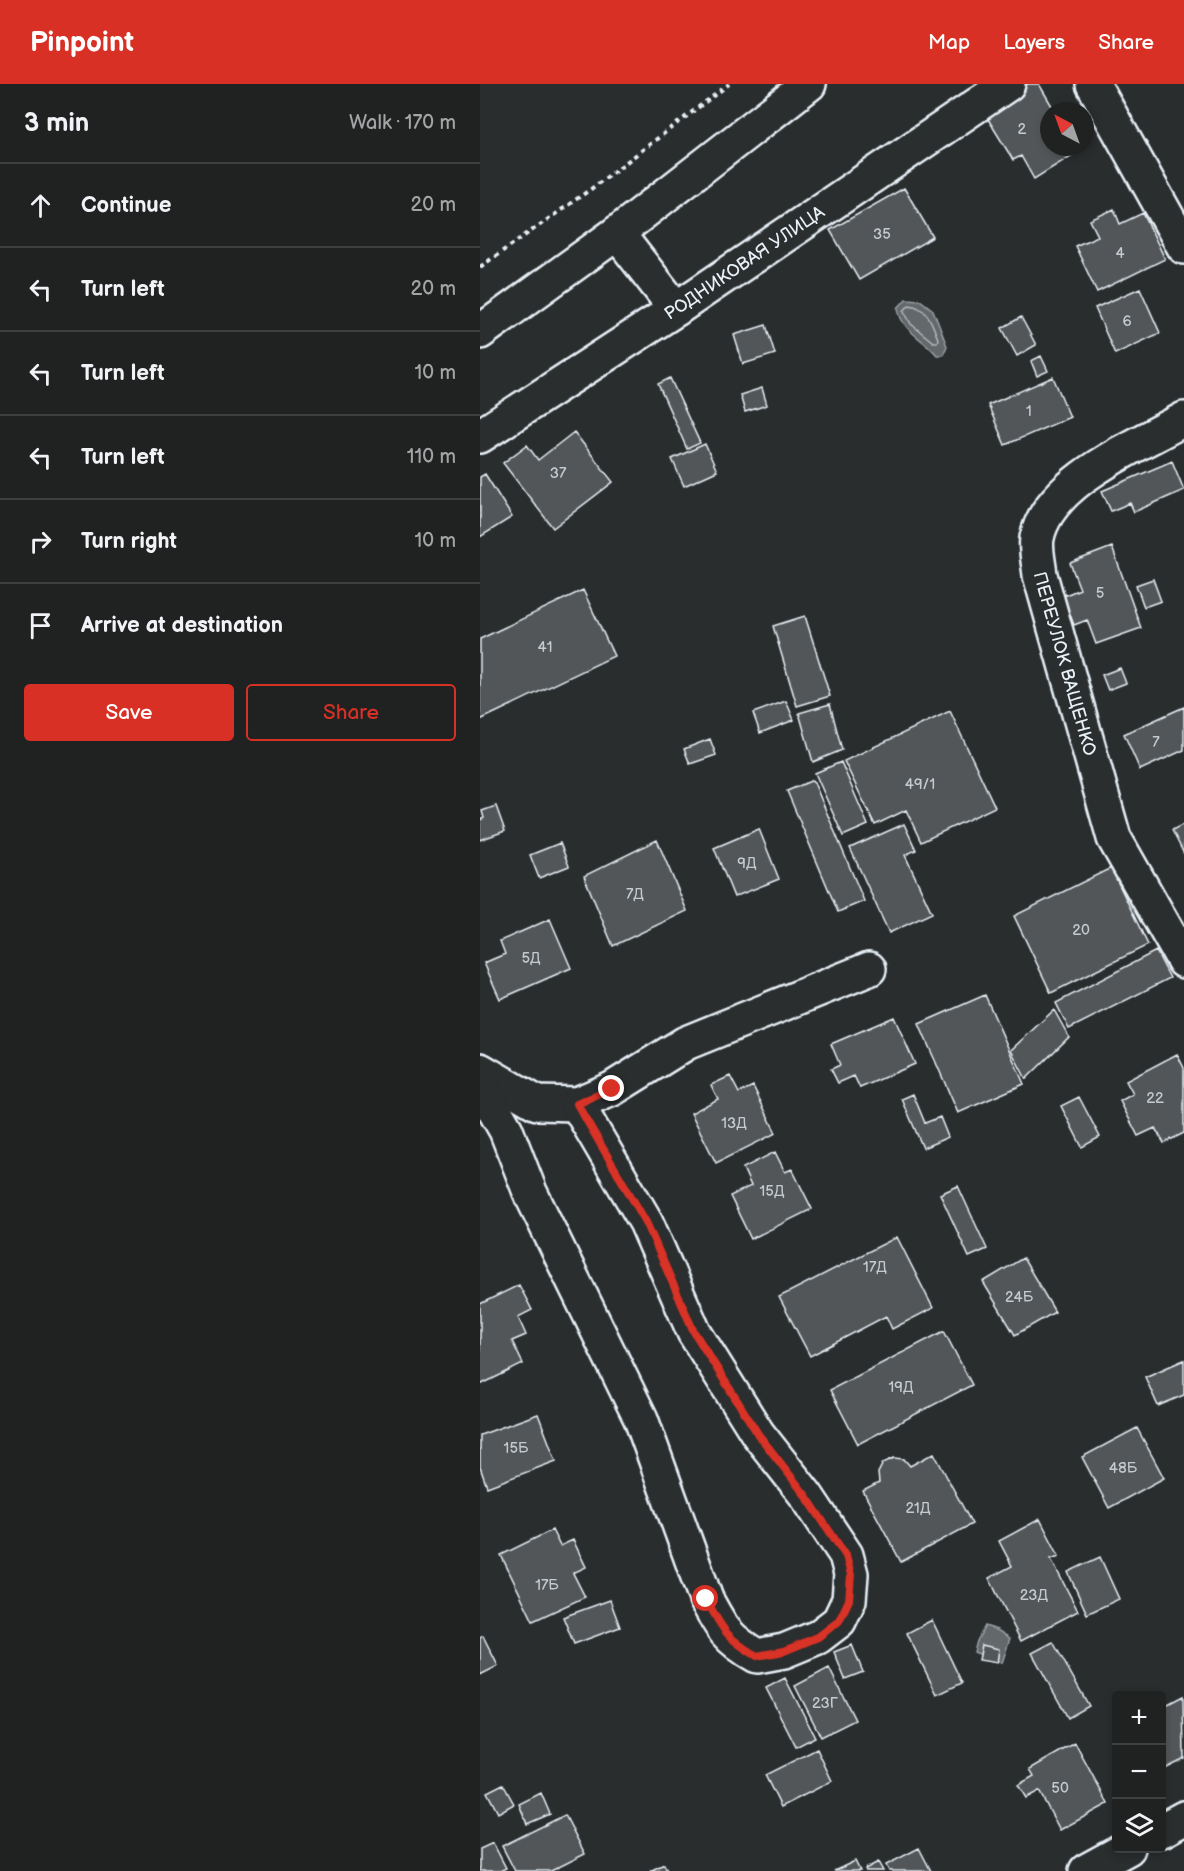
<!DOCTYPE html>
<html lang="en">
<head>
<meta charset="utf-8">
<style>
	:root { --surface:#202222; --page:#2d2f2f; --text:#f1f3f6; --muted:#a2a4a5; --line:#3d3f40; --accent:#d93025 }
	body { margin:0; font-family:"Balsamiq Sans",sans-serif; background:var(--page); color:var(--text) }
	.controls { position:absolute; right:18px; bottom:18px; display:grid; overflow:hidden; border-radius:6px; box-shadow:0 3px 9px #0003 }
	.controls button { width:54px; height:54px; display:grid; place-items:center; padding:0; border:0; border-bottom:2px solid var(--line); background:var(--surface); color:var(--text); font:30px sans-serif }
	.compass { position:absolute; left:560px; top:18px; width:54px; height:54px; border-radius:50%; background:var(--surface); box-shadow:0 3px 9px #0003; rotate:319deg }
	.stop { position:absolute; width:18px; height:18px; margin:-14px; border:4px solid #d93025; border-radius:50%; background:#fff }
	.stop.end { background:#d93025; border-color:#fff; box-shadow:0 2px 6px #0008 }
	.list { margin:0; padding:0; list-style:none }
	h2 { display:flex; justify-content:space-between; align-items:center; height:78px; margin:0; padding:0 24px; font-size:26px }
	h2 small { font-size:20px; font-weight:400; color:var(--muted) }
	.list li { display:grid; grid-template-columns:39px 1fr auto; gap:18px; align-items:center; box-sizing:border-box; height:84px; padding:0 24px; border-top:2px solid var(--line) }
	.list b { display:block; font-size:22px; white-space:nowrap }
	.list em { font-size:20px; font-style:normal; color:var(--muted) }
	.actions { display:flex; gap:12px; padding:18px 24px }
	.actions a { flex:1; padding:14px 0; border:2px solid var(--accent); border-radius:6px; text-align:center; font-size:21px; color:var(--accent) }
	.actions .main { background:var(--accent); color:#fff }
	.icon { flex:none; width:33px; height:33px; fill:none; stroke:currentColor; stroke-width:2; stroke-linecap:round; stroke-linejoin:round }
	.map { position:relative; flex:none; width:704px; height:1787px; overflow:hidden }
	header { display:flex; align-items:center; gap:36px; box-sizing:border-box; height:84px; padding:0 30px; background:var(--accent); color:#fff }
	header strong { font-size:28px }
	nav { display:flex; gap:33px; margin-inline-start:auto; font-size:21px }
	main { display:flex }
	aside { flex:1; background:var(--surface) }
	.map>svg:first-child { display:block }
</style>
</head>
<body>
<header>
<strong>Pinpoint</strong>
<nav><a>Map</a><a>Layers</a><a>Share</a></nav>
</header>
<main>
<aside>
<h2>3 min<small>Walk · 170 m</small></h2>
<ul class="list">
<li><svg class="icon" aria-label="ahead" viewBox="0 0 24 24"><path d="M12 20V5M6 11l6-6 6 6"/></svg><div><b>Continue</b></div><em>20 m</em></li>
<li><svg class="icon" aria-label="left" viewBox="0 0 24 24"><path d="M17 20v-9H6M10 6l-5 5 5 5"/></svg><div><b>Turn left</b></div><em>20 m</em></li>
<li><svg class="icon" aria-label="left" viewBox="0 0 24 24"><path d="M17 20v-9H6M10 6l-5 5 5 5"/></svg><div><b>Turn left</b></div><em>10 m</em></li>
<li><svg class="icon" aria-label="left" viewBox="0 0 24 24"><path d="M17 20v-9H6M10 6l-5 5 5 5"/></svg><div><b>Turn left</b></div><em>110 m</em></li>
<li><svg class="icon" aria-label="right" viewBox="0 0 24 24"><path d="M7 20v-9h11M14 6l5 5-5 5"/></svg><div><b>Turn right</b></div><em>10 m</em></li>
<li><svg class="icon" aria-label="arrive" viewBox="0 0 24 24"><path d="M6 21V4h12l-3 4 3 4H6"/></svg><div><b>Arrive at destination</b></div></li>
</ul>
<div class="actions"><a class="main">Save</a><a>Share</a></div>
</aside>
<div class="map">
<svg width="704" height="1787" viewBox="0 0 704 1787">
	<rect width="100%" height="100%" fill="#2a2d2e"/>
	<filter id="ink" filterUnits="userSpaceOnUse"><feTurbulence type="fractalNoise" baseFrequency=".0167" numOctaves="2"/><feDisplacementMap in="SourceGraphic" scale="12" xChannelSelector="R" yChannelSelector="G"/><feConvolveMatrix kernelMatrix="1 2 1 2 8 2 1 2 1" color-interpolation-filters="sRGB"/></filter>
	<g filter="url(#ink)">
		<path fill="#63686b" stroke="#989fa3" stroke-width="1.5" d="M426,215L440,216L453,226L467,262L463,271H457C443,254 421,247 418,224Z
			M505,1542L517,1546L530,1554L522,1579L494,1568L497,1557Z"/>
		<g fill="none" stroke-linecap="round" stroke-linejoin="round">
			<path stroke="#b3bac0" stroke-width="1.5" d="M429,221C448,223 452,239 458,255L457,258H453L431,240L424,227Z"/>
		</g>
		<path fill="#535759" stroke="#e8f1f8" stroke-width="1.5" d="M548,0H559L575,27H569V63H597L599,67L554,95L541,72L533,76L503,27Z
			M424,104L453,153L379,196L350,146Z
			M634,125L640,140L663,129L685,175L617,208L595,162L618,152L610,136Z
			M660,204L680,249L635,270L615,224Z
			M541,233L556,261L537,272L522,244Z
			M286,241L295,270L263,280L254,251Z
			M561,272L568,287L557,292L551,277Z
			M573,293L590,333L525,361L508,321Z
			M190,294L220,359L207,365L178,300Z
			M282,304L287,321L265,328L260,311Z
			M94,348L133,398L73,444L23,379L47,361L58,376Z
			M225,360L237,387L204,402L192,375Z
			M692,377L704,406L654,428L650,419L631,427L622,407Z
			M5,390L32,433L0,453V393Z
			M632,463L661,544L616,560L607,536L594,541L583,512L600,505L590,479Z
			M673,495L681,517L664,523L656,501Z
			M103,506L134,572L0,636V555Z
			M325,532L350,612L317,622L293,542Z
			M640,584L646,599L628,606L622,591Z
			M306,617L314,636L280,649L273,629Z
			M350,620L362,666L333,678L319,629Z
			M704,623V666L660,686L644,650Z
			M470,627L515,723L441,758L426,726L395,741L364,677Z
			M230,655L236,671L210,680L204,665Z
			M361,678L388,741L363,752L335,689Z
			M333,696L384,817L358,828L307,707Z
			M16,722L25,747L0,756V736L4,734L2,727Z
			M424,740L436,766L425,771L452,829L409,849L370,764Z
			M704,740V770L692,746Z
			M279,745L299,795L254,813L234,764Z
			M177,756L207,827L133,862L104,792Z
			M80,759L89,782L59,794L50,771Z
			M631,784L668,861L571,909L534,832Z
			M70,835L91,884L20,915L4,879L25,870L20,857Z
			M676,867L690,894L589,945L576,919Z
			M505,911L544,1000L478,1029L439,940Z
			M574,926L589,953L546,995L531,966Z
			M414,933L435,980L380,1004L374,992L358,999L351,985L360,981L351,960Z
			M697,970L704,984V1049L684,1059L675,1044L658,1052L640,1017L653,1010L646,997Z
			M250,992L259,1009L273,1002L296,1049L236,1079L211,1029L238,1015L231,1001Z
			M433,1010L445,1039L460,1033L468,1053L443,1064L422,1015Z
			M599,1013L620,1053L602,1063L581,1022Z
			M295,1068L305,1088L312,1085L332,1125L271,1155L250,1112L271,1102L263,1084Z
			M478,1102L507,1165L489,1173L460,1110Z
			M417,1153L453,1224L412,1245L406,1232L330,1272L299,1213Z
			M543,1174L575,1228L535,1251L503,1198Z
			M39,1201L52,1226L38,1233L46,1251L32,1257L43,1280L0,1301V1220Z
			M464,1247L492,1301L378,1360L350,1306Z
			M704,1276V1311L678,1322L665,1293Z
			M58,1330L76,1377L7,1403L0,1383V1351Z
			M657,1344L684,1394L629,1424L602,1373Z
			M454,1369L492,1440L421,1478L383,1407L399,1399L398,1389L403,1379L414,1374L424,1375L430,1382Z
			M560,1435L579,1472L571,1475L598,1527L541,1557L509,1494L532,1482L519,1457Z
			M72,1446L80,1462L93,1456L106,1483L93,1489L105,1513L53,1537L21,1471Z
			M620,1473L639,1515L607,1530L588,1488Z
			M130,1516L140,1543L94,1560L83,1533Z
			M452,1536L482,1599L457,1611L427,1549Z
			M3,1552L18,1582L0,1591V1554Z
			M573,1558L609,1622L588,1634L552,1569Z
			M372,1561L383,1588L365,1595L354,1568Z
			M502,1561L519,1565L517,1579L499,1576Z
			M349,1584L375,1636L341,1653L315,1602Z
			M305,1594L335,1653L316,1663L286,1604Z
			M703,1612L704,1674L682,1685V1623Z
			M595,1659L628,1720L580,1746L559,1707L546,1714L538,1701L554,1692L550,1685Z
			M337,1665L352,1697L301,1723L285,1691Z
			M23,1700L34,1720L18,1729L7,1708Z
			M61,1709L70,1730L47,1740L39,1720Z
			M85,1731L105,1770L71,1787H35L22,1762Z
			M13,1759L26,1784L20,1787H0V1765Z
			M439,1764L451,1787H409L406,1781Z
			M375,1777L380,1787H354Z
			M398,1778L403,1787H386L385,1785Z
			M184,1780L187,1787H170Z"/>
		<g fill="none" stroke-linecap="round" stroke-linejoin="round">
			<defs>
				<g id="minor">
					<path d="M613,0L704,163"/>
					<path d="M137,149L196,225"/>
					<path id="s1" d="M704,335C658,361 568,397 557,454C555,465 559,480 560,491L634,754L704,877"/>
					<path id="s2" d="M0,352L196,225L528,0"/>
					<path d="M0,986L57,1019L97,1020L132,1005L206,959L389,885"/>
					<path d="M0,1001L26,1046L50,1108L161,1335L226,1515C242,1545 247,1555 277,1572L304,1567L338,1553L359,1537L369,1516L371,1490L366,1471L326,1411L278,1350L214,1248L166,1138L97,1020"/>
					<path d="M682,1746L704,1734"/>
					<path d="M606,1787L648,1764"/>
				</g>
				<path id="major" d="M0,248L137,149L329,0"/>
			</defs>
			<use href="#minor" stroke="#e8f1f8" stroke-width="38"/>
			<use href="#major" stroke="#e8f1f8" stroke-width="38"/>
			<path stroke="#e8f1f8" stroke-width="4" stroke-dasharray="4.5 4.5" stroke-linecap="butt" d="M0,183L111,105L249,0"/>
			<use href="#minor" stroke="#2a2d2e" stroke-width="33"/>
			<use href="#major" stroke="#2a2d2e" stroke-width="33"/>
		</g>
	</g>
	<g fill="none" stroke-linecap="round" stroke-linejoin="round" filter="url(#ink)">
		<path stroke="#d93025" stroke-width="8" d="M132,1005L97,1020L166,1138L214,1248L278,1350L326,1412L366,1472L371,1491L369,1516L359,1537L338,1553L304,1567L277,1572C247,1555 242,1545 226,1515"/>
	</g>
	<g text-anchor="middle" stroke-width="5" stroke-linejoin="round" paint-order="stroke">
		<g font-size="15" fill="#c3cad0">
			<text x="542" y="50">2</text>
			<text x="402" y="155">35</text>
			<text x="640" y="174">4</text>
			<text x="647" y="242">6</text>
			<text x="549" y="332">1</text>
			<text x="78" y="394">37</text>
			<text x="620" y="514">5</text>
			<text x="65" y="568">41</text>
			<text x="676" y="663">7</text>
			<text x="440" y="705">49/1</text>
			<text x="267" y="784">9Д</text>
			<text x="155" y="815">7Д</text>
			<text x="601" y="851">20</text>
			<text x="51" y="879">5Д</text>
			<text x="675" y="1019">22</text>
			<text x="254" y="1044">13Д</text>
			<text x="292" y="1112">15Д</text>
			<text x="395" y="1188">17Д</text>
			<text x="539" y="1218">24Б</text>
			<text x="421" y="1308">19Д</text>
			<text x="36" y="1369">15Б</text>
			<text x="643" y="1389">48Б</text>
			<text x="438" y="1429">21Д</text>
			<text x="67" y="1506">17Б</text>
			<text x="554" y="1516">23Д</text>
			<text x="345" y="1624">23Г</text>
			<text x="580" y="1709">50</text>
		</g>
		<g font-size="18" fill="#e8f1f8" stroke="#2a2d2e">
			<text dy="6" stroke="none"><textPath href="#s2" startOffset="316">РОДНИКОВАЯ УЛИЦА</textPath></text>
			<text dy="6" stroke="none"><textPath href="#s1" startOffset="324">ПЕРЕУЛОК ВАЩЕНКО</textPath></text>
		</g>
	</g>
</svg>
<div class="controls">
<button>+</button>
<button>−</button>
<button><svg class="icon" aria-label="layers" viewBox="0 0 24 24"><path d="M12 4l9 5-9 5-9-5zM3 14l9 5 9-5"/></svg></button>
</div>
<svg class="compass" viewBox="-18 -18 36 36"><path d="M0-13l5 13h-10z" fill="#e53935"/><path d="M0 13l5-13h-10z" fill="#a2a4a5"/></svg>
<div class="stop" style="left:226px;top:1515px"></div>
<div class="stop end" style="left:132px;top:1005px"></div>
</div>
</main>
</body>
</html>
